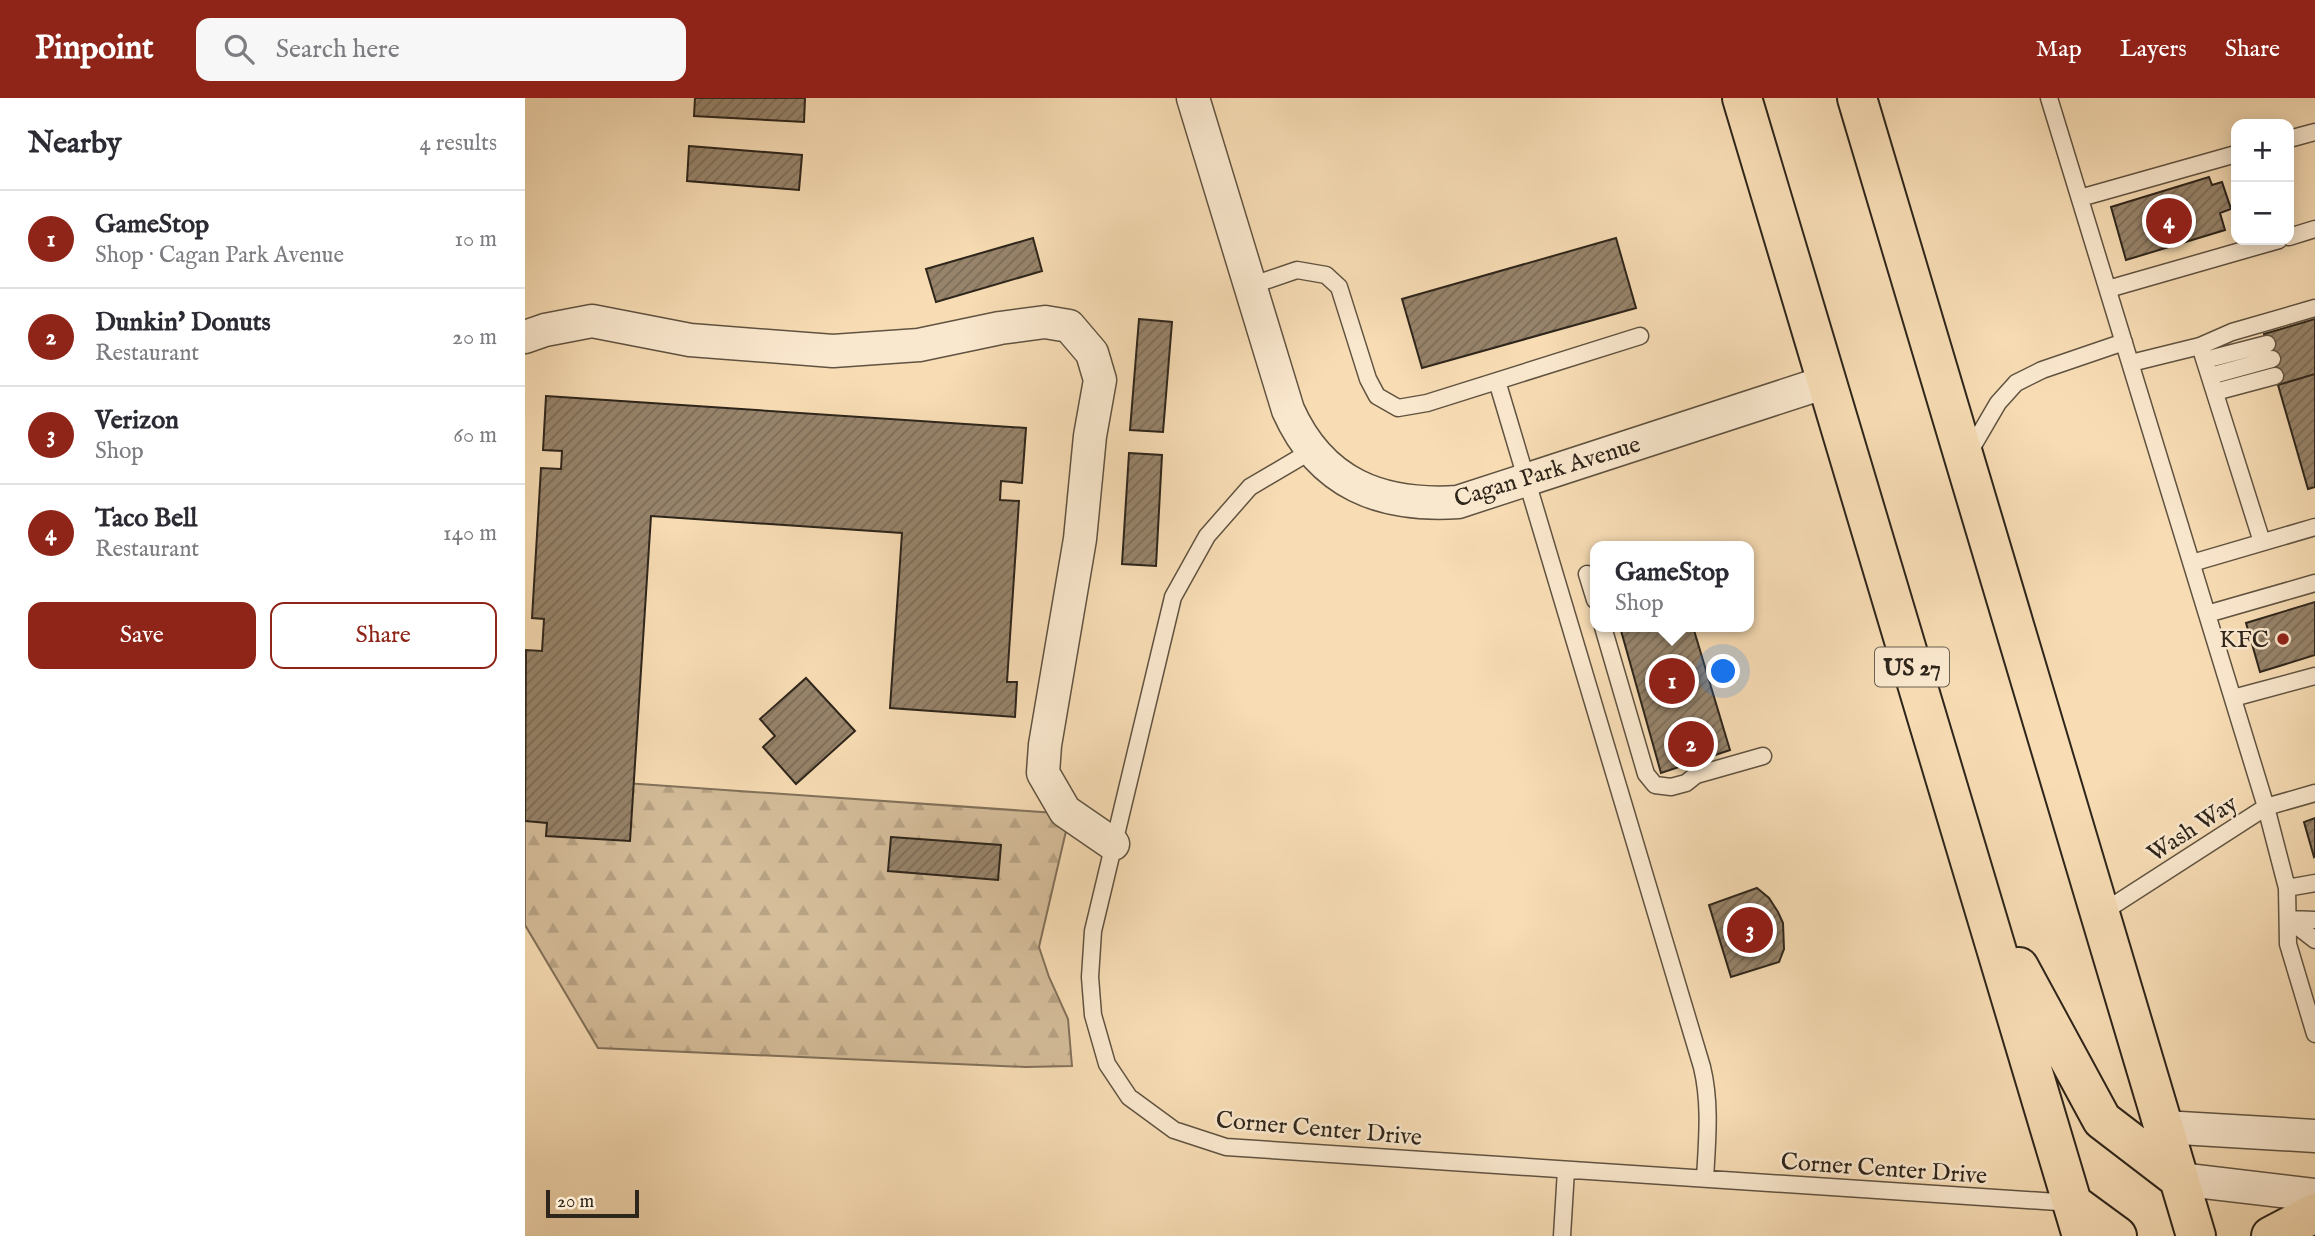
<!DOCTYPE html>
<html lang="en">
<head>
<meta charset="utf-8">
<style>
	:root { --surface:#fff; --page:#f7f7f7; --text:#2b2b33; --muted:#7c7c81; --line:#e1e1e2; --accent:#8f2418 }
	body { margin:0; font-family:"IM FELL English",serif; background:var(--page); color:var(--text) }
	.controls { position:absolute; right:21px; top:21px; display:grid; overflow:hidden; border-radius:14px; box-shadow:0 4px 18px #0003 }
	.controls button { width:63px; height:63px; display:grid; place-items:center; padding:0; border:0; border-bottom:2px solid var(--line); background:var(--surface); color:var(--text); font:35px sans-serif }
	.scale { position:absolute; left:21px; bottom:18px; width:93px; box-sizing:border-box; padding-left:7px; border:4px solid #2e251b; border-top:0; font-size:19px; line-height:24px; white-space:nowrap; color:#2e251b; -webkit-text-stroke:5px #fae8ce; paint-order:stroke }
	.you { position:absolute; left:1199px; top:574px; width:24px; height:24px; margin:-18px; border:5px solid #fff; border-radius:50%; background:#1a73e8; box-shadow:0 0 0 10px #1a73e833 }
	.badge { display:grid; place-items:center; width:46px; height:46px; border-radius:50%; background:var(--accent); color:#fff; font-size:23px; font-weight:700 }
	.pin { position:absolute; translate:-50% -50%; border:4px solid #fff; box-shadow:0 2px 7px #0006 }
	.popup { position:absolute; left:1065px; top:443px; width:164px; height:91px; box-sizing:border-box; display:grid; place-content:center; border-radius:14px; background:var(--surface); filter:drop-shadow(0 2px 5px #0005); font-size:23px; white-space:nowrap; color:var(--muted) }
	.popup b { font-size:26px; color:var(--text) }
	.popup::after { content:''; position:absolute; left:50%; top:100%; margin-left:-14px; border:14px solid transparent; border-top-color:var(--surface) }
	.list { margin:0; padding:0; list-style:none }
	h2 { display:flex; justify-content:space-between; align-items:center; height:91px; margin:0; padding:0 28px; font-size:30px }
	h2 small { font-size:23px; font-weight:400; color:var(--muted) }
	.list li { display:grid; grid-template-columns:46px 1fr auto; gap:21px; align-items:center; box-sizing:border-box; height:98px; padding:0 28px; border-top:2px solid var(--line) }
	.list b { display:block; font-size:26px; white-space:nowrap }
	.list p { margin:0; font-size:23px; white-space:nowrap; color:var(--muted) }
	.list em { font-size:23px; font-style:normal; color:var(--muted) }
	.actions { display:flex; gap:14px; padding:21px 28px }
	.actions a { flex:1; padding:16px 0; border:2px solid var(--accent); border-radius:14px; text-align:center; font-size:24px; color:var(--accent) }
	.actions .main { background:var(--accent); color:#fff }
	.icon { flex:none; width:38px; height:38px; fill:none; stroke:currentColor; stroke-width:2; stroke-linecap:round; stroke-linejoin:round }
	.map { position:relative; flex:none; width:1790px; height:1138px; overflow:hidden }
	header { display:flex; align-items:center; gap:42px; box-sizing:border-box; height:98px; padding:0 35px; background:var(--accent); color:#fff }
	header strong { font-size:33px }
	nav { display:flex; gap:38px; margin-inline-start:auto; font-size:24px }
	.search { width:490px; height:63px; background:var(--page); display:flex; align-items:center; gap:18px; box-sizing:border-box; padding:0 24px; border-radius:14px; color:var(--muted); font-size:26px }
	main { display:flex }
	aside { flex:1; background:var(--surface) }
	.map>svg:first-child { display:block }
</style>
</head>
<body>
<header>
<strong>Pinpoint</strong>
<div class="search"><svg class="icon" aria-label="search" viewBox="0 0 24 24"><circle cx="10" cy="10" r="6"/><path d="M15 15l6 6"/></svg>Search here</div>
<nav><a>Map</a><a>Layers</a><a>Share</a></nav>
</header>
<main>
<aside>
<h2>Nearby<small>4 results</small></h2>
<ul class="list">
<li><span class="badge">1</span><div><b>GameStop</b><p>Shop · Cagan Park Avenue</p></div><em>10 m</em></li>
<li><span class="badge">2</span><div><b>Dunkin' Donuts</b><p>Restaurant</p></div><em>20 m</em></li>
<li><span class="badge">3</span><div><b>Verizon</b><p>Shop</p></div><em>60 m</em></li>
<li><span class="badge">4</span><div><b>Taco Bell</b><p>Restaurant</p></div><em>140 m</em></li>
</ul>
<div class="actions"><a class="main">Save</a><a>Share</a></div>
</aside>
<div class="map">
<svg width="1790" height="1138" viewBox="0 0 1790 1138">
	<defs>
		<pattern id="forest-firs" width="22" height="20" patternUnits="userSpaceOnUse" patternTransform="scale(1.75)"><rect width="22" height="20" fill="#d5bd9a"/><path d="M5 1l3.5 6h-7zM16 11l3.5 6h-7z" fill="#b7a284"/></pattern>
		<pattern id="building-hatch" width="6" height="6" patternUnits="userSpaceOnUse" patternTransform="scale(1.75)"><rect width="6" height="6" fill="#97846b"/><path d="M-1 1l2-2M0 6l6-6M5 7l2-2" fill="none" stroke="#7c6c57"/></pattern>
	</defs>
	<rect width="100%" height="100%" fill="#f7dcb4"/>
	<filter id="stains"><feTurbulence type="fractalNoise" baseFrequency=".00286" numOctaves="4"/><feColorMatrix values="0 0 0 0 .2 0 0 0 0 .09 0 0 0 0 .02 0 0 0 .5 -.17"/></filter>
	<radialGradient id="worn" r=".72"><stop offset=".6" stop-color="#630" stop-opacity="0"/><stop offset="1" stop-color="#630" stop-opacity=".3"/></radialGradient>
	<path fill="url(#forest-firs)" stroke="#82715a" stroke-width="2" d="M0,678L545,716L514,849L524,879L543,921L547,968L500,969L73,950L0,827Z"/>
	<path fill="url(#building-hatch)" stroke="#2e251b" stroke-width="2" d="M170,0H280L279,24L169,18Z
		M164,48L277,57L274,92L162,83Z
		M1684,79L1687,87L1697,84L1706,111L1695,115L1700,132L1601,162L1586,109Z
		M508,140L517,173L411,204L401,171Z
		M1091,140L1111,210L897,270L877,201Z
		M614,221L647,224L638,334L605,332Z
		M1790,221V276L1753,287L1739,236Z
		M1790,276V389L1783,391L1753,287Z
		M21,298L501,330L497,385L476,383L475,402L494,403L482,584H492L490,619L365,610L377,435L126,418L105,743L21,738L22,725L0,723L1,552L17,553L19,521L7,520L16,370L36,371L37,353L18,352Z
		M604,355L637,357L631,468L597,466Z
		M1790,504V557L1735,574L1721,525Z
		M1095,529H1168L1205,652L1136,675Z
		M281,580L330,633L271,686L238,649L250,638L235,621Z
		M1790,720V758L1789,759L1779,724Z
		M366,739L476,747L473,782L363,773Z
		M1232,790L1244,800L1253,814L1258,825L1259,851L1254,864L1206,879L1184,807Z"/>
	<g fill="none" stroke-linecap="round" stroke-linejoin="round">
		<defs>
			<path id="service" d="M1524,0L1741,709L1762,790L1763,846L1790,936
				M1764,41L1790,34
				M1555,100L1711,56
				M1764,139L1790,131
				M725,188L772,172L801,177L814,189L843,281L852,298L873,310L902,305L1115,238
				M1583,191L1754,142
				M1675,248L1737,444
				M1680,262L1742,246
				M1606,265L1675,248L1707,234L1790,210
				M1685,278L1747,261
				M972,283L1177,969C1186,1006 1182,1044 1180,1081
				M1690,294L1750,278
				M786,353L725,389L682,438L648,499L568,833L565,879L568,917L582,966L604,999L649,1032L701,1049L1547,1105
				M1442,358L1473,305L1491,285L1517,272L1599,244
				M1667,465L1790,429
				M1062,476L1070,502
				M1682,516L1790,485
				M1078,529L1121,676L1130,687L1146,689L1161,685L1171,677L1238,658
				M1708,600L1790,578
				M1762,790L1790,785
				M1575,816L1741,709L1790,695
				M1763,821L1790,842
				M1763,821L1790,822
				M1037,1138L1041,1072"/>
			<path id="minor" d="M668,0L763,312C796,386 856,409 933,404L1301,284
				M0,239L20,232L67,223L165,242L308,253L394,247L475,230L520,224L544,228L567,255L575,282L565,338L555,441L520,647L518,675L540,713L588,746
				M1638,1029L1790,1038
				M1654,1081L1790,1097"/>
			<path id="trunk" d="M1217,0L1557,1138
				M1332,0L1671,1138
				M1494,869L1577,1022L1654,1081
				M1547,1105L1592,1138
				M1746,1138L1790,1115"/>
		</defs>
		<use href="#service" stroke="#605341" stroke-width="19"/>
		<use href="#minor" stroke="#605341" stroke-width="35"/>
		<use href="#trunk" stroke="#2e251b" stroke-width="42"/>
		<use href="#service" stroke="#fae8ce" stroke-width="16"/>
		<use href="#minor" stroke="#fae8ce" stroke-width="32"/>
		<use href="#trunk" stroke="#f7dcb4" stroke-width="38"/>
	</g>
	<circle fill="#8f2418" stroke="#fae8ce" stroke-width="2.5" cx="1758" cy="541" r="7"/>
	<g text-anchor="middle" stroke-width="5" stroke-linejoin="round" paint-order="stroke">
		<rect fill="#fae8ce" stroke="#6b6051" stroke-width="2" x="1350" y="549.5" width="74" height="39" rx="5"/>
		<g font-size="23" font-weight="bold" fill="#2e251b">
			<text x="1387" y="577">US 27</text>
		</g>
		<g font-size="24" fill="#2e251b" stroke="#fae8ce">
			<text transform="translate(1022 373) rotate(-17)" y="8">Cagan Park Avenue</text>
			<text transform="translate(1667 730) rotate(-33)" y="8">Wash Way</text>
			<text transform="translate(794 1030) rotate(5)" y="8">Corner Center Drive</text>
			<text transform="translate(1359 1070) rotate(4)" y="8">Corner Center Drive</text>
		</g>
		<g font-size="24" fill="#2e251b" stroke="#fae8ce" text-anchor="end">
			<text x="1744" y="549">KFC</text>
		</g>
	</g>
	<rect width="100%" height="100%" filter="url(#stains)"/>
	<rect width="100%" height="100%" fill="url(#worn)"/>
</svg>
<div class="controls">
<button>+</button>
<button>−</button>
</div>
<div class="scale">20 m</div>
<div class="you"></div>
<div class="pin badge" style="left:1147px;top:583px">1</div>
<div class="popup"><b>GameStop</b>Shop</div>
<div class="pin badge" style="left:1166px;top:646px">2</div>
<div class="pin badge" style="left:1225px;top:832px">3</div>
<div class="pin badge" style="left:1644px;top:123px">4</div>
</div>
</main>
</body>
</html>
